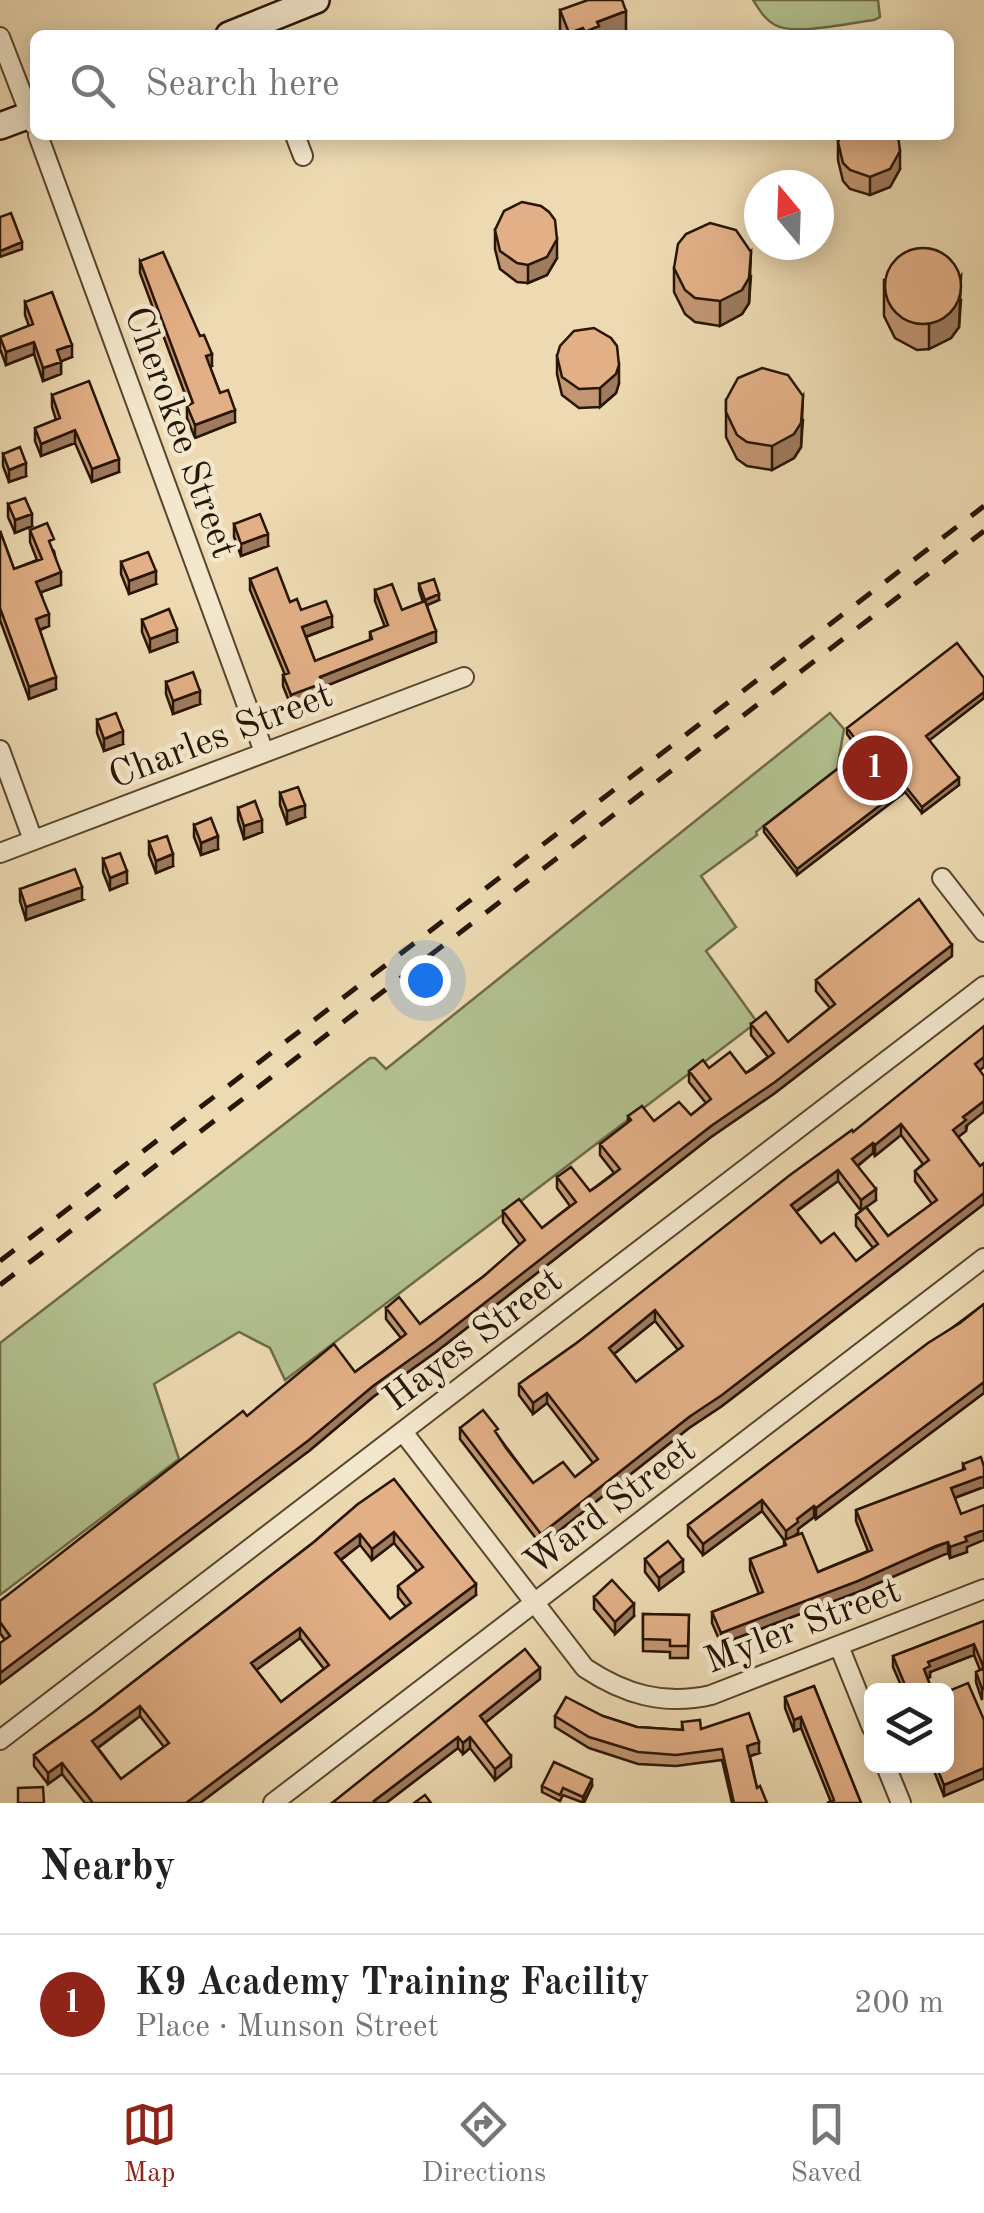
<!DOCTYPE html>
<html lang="en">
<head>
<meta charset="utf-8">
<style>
	:root { --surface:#fff; --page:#f6f6f6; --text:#222; --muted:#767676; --line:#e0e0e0; --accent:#8f2418 }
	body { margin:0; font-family:"Old Standard TT",serif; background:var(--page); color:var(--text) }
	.controls { position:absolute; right:30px; bottom:30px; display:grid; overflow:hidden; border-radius:15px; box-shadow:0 5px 25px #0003 }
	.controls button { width:90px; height:90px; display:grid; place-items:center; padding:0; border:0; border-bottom:2px solid var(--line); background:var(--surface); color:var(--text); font:50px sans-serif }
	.compass { position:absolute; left:744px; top:170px; width:90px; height:90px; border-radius:50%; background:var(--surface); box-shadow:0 5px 25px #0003; rotate:341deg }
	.you { position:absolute; left:425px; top:980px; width:35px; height:35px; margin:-25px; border:8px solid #fff; border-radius:50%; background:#1a73e8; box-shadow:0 0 0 15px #1a73e833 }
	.badge { display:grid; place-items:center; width:65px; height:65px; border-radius:50%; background:var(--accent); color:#fff; font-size:32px; font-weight:700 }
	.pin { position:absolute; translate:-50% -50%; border:5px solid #fff; box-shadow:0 2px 10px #0006 }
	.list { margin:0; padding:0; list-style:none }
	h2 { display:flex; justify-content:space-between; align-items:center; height:130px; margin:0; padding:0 40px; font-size:42px }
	h2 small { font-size:32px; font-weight:400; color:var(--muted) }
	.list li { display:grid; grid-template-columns:65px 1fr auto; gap:30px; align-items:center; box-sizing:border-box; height:140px; padding:0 40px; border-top:2px solid var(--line) }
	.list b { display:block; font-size:38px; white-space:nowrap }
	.list p { margin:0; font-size:32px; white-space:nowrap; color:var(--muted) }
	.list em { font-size:32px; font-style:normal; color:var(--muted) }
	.icon { flex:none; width:55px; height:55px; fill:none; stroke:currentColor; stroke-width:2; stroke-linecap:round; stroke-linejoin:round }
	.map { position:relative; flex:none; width:984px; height:1803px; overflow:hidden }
	.search { position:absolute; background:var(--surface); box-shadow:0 5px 25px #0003; left:30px; right:30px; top:30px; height:110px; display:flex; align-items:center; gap:25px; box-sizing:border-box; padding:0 35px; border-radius:15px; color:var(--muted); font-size:38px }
	.sheet { height:270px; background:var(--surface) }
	nav { display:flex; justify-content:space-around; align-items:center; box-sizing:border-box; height:140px; border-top:2px solid var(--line); background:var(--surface); font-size:28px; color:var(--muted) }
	nav a { display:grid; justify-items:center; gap:5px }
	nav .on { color:var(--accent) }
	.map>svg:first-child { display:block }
</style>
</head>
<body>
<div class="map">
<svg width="984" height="1803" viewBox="0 0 984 1803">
	<rect width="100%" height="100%" fill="#eddab2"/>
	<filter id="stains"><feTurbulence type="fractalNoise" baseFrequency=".002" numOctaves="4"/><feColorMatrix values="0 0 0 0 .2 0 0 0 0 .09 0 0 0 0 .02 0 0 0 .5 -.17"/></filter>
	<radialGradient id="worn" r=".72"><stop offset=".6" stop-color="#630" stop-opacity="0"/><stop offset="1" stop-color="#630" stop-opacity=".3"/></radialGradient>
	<path fill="#b3c190" stroke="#6e6b49" stroke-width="2.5" d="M753,0H878L880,17L874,20C849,23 796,36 775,25C764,19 759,9 753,0Z
		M830,713L844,729L837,769L756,832L757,835L701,876L736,927L706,951L757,1022L285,1380L270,1348L239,1332L154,1384L179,1459L0,1595V1343L370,1058H375L386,1069Z"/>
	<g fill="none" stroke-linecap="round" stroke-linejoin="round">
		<defs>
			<path id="minor" d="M0,37L34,125
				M38,135L264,752
				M295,135L303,156
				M0,750L33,840
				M0,853L464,677
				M942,878L984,932
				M403,1432L585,1668C624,1694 664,1706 711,1695L984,1589
				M839,1646L872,1728
				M0,1740L984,986
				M886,1766L901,1803
				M273,1803L984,1258"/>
			<path id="secondary" d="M229,35L316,0
				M0,126L35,113"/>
		</defs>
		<use href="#minor" stroke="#59462e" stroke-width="22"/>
		<use href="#secondary" stroke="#281502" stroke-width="30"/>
		<use href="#minor" stroke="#f3e7cd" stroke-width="18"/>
		<use href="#secondary" stroke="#f3e7cd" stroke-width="25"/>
		<path stroke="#281502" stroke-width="5" stroke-dasharray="18 18" stroke-linecap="butt" d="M0,1261L984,506
			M0,1285L984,531"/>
	</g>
	<path fill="#c29673" stroke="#281502" stroke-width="2.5" fill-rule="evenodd" d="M560,10L626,35H560Z
		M838,142L900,169L890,187L870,195L850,189L843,181L838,160Z
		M495,230L557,258L547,275L528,283L517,282L500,269L495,249Z
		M140,261L212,366L210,367L220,393L235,422L195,438L187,418V406L189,405L140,273Z
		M674,268L751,276L749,303L742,314L720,326L695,322L685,314L674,292Z
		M884,280L961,300L959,327L951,338L929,349L917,350L895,338L884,316Z
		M25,302L72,357L61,361V374L43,381L34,354L6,365L0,349V337L29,326L25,315Z
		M557,356L619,383L616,393L600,407L579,408L562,395L557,374Z
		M52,395L119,472L92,482L75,443L41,456L35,441V428L56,420L52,407Z
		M726,400L803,420L801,447L794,458L772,470L747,466L737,459L726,437Z
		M3,454L26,476L9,482L3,466Z
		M8,504L32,526L15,533L8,517Z
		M234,524L268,546L241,556L234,537Z
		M30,530L54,551L61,585L41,592L49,626L40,630L56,689L29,699L0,620V531L14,569L37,560L30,542Z
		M121,562L156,584L129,594L121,574Z
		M250,579L332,627L306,637L315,661L370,640V632L385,627L375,601V590L402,610L423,602L419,590V584L439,600L427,605L436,642L323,687V694L291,706L283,686V675H285L250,590Z
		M142,620L177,642L150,652L142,632Z
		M984,678V698L929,740L959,785L922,813L905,792L797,875L764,832V826L860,752L847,734V728Z
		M166,682L200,704L173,714L166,694Z
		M97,720L123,744L104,751L97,733Z
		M280,793L305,817L287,824L280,805Z
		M238,808L262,832L244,839L238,820Z
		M194,825L218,849L201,855L194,837Z
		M149,842L173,866L156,873L149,855Z
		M103,859L127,883L110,890L103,872Z
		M20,889L82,900L26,920L20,901Z
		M952,956L775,1093L711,1137L436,1352L373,1397L309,1451L5,1640L0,1633V1601L247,1416L355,1372L401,1338L386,1319V1308L420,1324L484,1276L520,1245L503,1222V1211L542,1228L570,1206L557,1188V1177L590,1191L614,1173L600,1155V1144L628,1123V1116L654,1121L691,1115L706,1103L689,1082V1071L709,1068L746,1073L768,1057L751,1035V1024L788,1042L830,1008L816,991V980Z
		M980,1070L966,1131L958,1137L980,1166L984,1163V1204L722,1406L689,1428L541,1545L460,1439V1428L498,1436L533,1483L575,1477L593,1463L547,1403L533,1414L519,1395V1384L578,1342L853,1132ZM901,1135L923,1164L915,1171V1181L932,1204L888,1236L866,1207L876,1200L858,1166L873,1153L875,1156ZM838,1181L861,1211L856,1215V1226L873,1248L856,1261L821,1243L796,1212ZM655,1321L678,1350L636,1382L614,1354Z
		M984,1304V1393L816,1519L814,1517L798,1529V1533L795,1535L818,1572L868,1551L856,1521V1510L963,1470V1464L984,1487L955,1498L967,1552L950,1558L948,1553L936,1557L858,1592L721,1644L712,1623V1612L759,1594L750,1570V1559L784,1546V1540L762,1511L703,1555L688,1536V1525Z
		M358,1504L476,1595L200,1803H85L62,1774L48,1784L34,1766V1755L93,1713L314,1542ZM394,1543L417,1571L398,1586V1597L406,1607L390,1619L341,1560L360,1545L372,1560ZM300,1638L324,1669L281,1702L256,1670ZM140,1716L164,1747L121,1779L98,1748Z
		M645,1559L683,1572L659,1590L645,1572Z
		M594,1597L634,1616L615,1634L594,1609Z
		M643,1614L689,1615L688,1658H670V1652L643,1651Z
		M984,1621L982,1700L976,1682V1672L980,1670L974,1655L930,1672V1677L927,1678L932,1690H903L893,1667V1656Z
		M540,1679L485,1723L511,1767L495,1780L470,1748L463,1754L458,1748L386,1803H332Z
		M814,1686L861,1803L831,1802L801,1728L794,1731L785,1708V1697Z
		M555,1716H603L637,1727L682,1730V1722L701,1729L759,1753L750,1756L757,1788L767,1803H732L722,1760L676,1766L638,1764L589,1748L555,1727Z
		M932,1766H946L944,1796Z
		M542,1786H592L584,1803L563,1795L560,1801L542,1792Z"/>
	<path fill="#9e7a5e" stroke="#281502" stroke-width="2.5" d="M626,11V35H585V32L597,22Z
		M583,28V35H569V33Z
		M900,151V169L890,187L870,195V177Z
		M557,239V258L547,275L528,283V265Z
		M22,242V249L0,257V251Z
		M751,252L749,303L742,314L720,326V301Z
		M961,276L959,327L951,338L929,349V325Z
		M34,342V354L6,365V352Z
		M72,345V357L57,363V350Z
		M212,354V366L206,369V356Z
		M61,362V374L43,381V368Z
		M619,365V383L616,393L600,407V388Z
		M803,396L801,447L794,458L772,470V446Z
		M235,410V422L195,438V425Z
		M75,430V443L41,456V444Z
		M119,459V472L92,482V469Z
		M26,463V476L9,482V470Z
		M32,514V526L15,533V520Z
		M268,534V546L241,556V544Z
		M156,571V584L129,594V581Z
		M61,572V585L36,594V582Z
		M439,594V600L425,606V600Z
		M49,614V626L36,631V619Z
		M332,616V627L302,638V627Z
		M177,629V642L150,652V639Z
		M436,631V642L323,687V694L291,706V695L320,677Z
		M56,677V689L29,699V687Z
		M200,691V704L173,714V701Z
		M984,692V698L926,743V736Z
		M123,731V744L104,751V739Z
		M959,778V785L922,813V807Z
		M905,786V792L797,875V869Z
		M305,805V817L287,824V811Z
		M262,820V832L244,839V826Z
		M218,836V849L201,855V843Z
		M173,854V866L156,873V861Z
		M127,871V883L110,890V878Z
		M82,887V900L26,920V907Z
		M952,945V956L775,1093L711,1137L436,1352L373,1397L309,1451L0,1684V1673L711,1126Z
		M984,1057V1067L975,1074V1064Z
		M984,1101V1112L966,1126V1131L953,1141V1130L963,1117Z
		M901,1124V1135L875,1156V1145Z
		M873,1143V1153L852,1170V1159Z
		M838,1170V1181L791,1215V1205Z
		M876,1189V1200L861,1211V1200Z
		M984,1193V1204L722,1406L689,1428L541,1545V1534L689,1417Z
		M655,1310V1321L609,1358V1348Z
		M984,1382V1393L816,1519V1508Z
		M547,1393V1403L533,1414V1403Z
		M984,1476V1487L951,1499V1488Z
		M762,1500V1511L703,1555V1544Z
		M814,1506V1517L798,1529V1533L786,1542V1531L797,1519Z
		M984,1530V1540L967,1547V1552L950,1558V1547L965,1537Z
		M394,1532V1543L372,1560V1549Z
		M360,1534V1545L335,1564V1553Z
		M948,1542V1553L858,1592L721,1644V1633Z
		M683,1560V1572L659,1590V1578Z
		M476,1584V1595L200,1803H186Z
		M634,1604V1616L615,1634V1622Z
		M300,1628V1638L251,1674V1663Z
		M974,1644V1655L930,1672V1677L924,1680V1669L928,1662Z
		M540,1668V1679L480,1727V1716Z
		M140,1706V1716L92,1752V1741Z
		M801,1717V1728L794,1731V1720Z
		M458,1737V1748L386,1803H374V1801Z
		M470,1737V1748L463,1754V1743Z
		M759,1742V1753L747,1757V1746Z
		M511,1756V1767L495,1780V1769Z
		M62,1763V1774L48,1784V1773Z
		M984,1768V1779L944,1796V1785Z
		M592,1779V1786L583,1803V1797Z"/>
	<path fill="#e2af86" stroke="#281502" stroke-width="2.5" fill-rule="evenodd" d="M588,0H622L626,11L597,22L599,26L585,32L583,28L569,33L560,10Z
		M841,135H898L900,151L890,169L870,177L850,170L843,163L838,142Z
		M522,202L541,206L549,212L555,220L557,239L547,257L528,265L517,263L500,251L495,230L504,211Z
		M11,213L22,242L0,251V217Z
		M710,223L736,230L751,252L749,278L742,290L720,301L695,298L685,290L674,268L678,244L686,234Z
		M885 286a38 38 0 1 1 76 0a38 38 0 1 1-76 0Z
		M163,252L200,336L204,335L212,354L206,356L220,393L228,390L235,410L195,425L187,406L193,403L140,261Z
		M52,292L72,345L57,350L61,362L43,368L34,342L6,352L0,337L33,324L25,302Z
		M594,328L611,338L617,346L619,365L616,374L600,388L579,389L562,377L557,356L560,346L574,331Z
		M762,368L788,375L803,396L801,423L794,434L772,446L747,442L737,435L726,412V400L738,378Z
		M89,381L119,459L92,469L75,430L41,444L35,428L60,418L52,395Z
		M20,447L26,463L9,470L3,454Z
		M25,498L32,514L15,520L8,504Z
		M260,514L268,534L241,544L234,524Z
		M47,523L54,539L49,541L61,572L36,582L49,614L36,619L56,677L29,687L0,608V531L14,569L42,559L30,530Z
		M148,552L156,571L129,581L121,562Z
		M277,568L290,602L297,599L301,610L326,601L332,616L302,627L315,661L372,639L370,632L388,625L375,590L392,584L402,610L425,601L436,631L320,677L323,683L291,695L283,675L289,673L250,579Z
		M434,579L439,594L425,600L419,584Z
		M169,609L177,629L150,639L142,620Z
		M957,643L984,678V692L926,736L959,778L922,807L905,786L797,869L764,826L863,749L847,728Z
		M193,672L200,691L173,701L166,682Z
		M116,713L123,731L104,739L97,720Z
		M298,787L305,805L287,811L280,793Z
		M255,801L262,820L244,826L238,808Z
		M211,818L218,836L201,843L194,825Z
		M167,836L173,854L156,861L149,842Z
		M120,853L127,871L110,878L103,859Z
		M75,869L82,887L26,907L20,889Z
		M919,899L952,945L775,1082L711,1126L436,1341L373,1386L309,1440L0,1673V1643L10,1636L0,1622V1601L243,1411L247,1416L334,1344L355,1372L384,1351L406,1334L386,1308L399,1297L420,1324L484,1276L525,1240L503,1211L519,1199L542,1228L576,1202L557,1177L571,1167L590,1191L599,1185L620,1169L600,1144L631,1120L628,1116L642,1106L654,1121L679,1102L691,1115L711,1099L689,1071L703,1060L709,1068L730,1052L746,1073L753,1069L774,1053L751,1024L766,1012L788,1042L835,1004L816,980Z
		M984,1026V1057L975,1064L984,1076V1101L963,1117L966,1120L953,1130L980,1166L984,1163V1193L722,1395L689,1417L541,1534L460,1428L483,1410L498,1429L495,1431L506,1448L533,1483L563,1462L575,1477L598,1459L547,1393L533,1403L519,1384L578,1342L790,1175L852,1130L853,1132ZM901,1124L929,1160L915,1171L937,1200L888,1236L866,1207L856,1215L878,1244L856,1261L834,1233L821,1243L791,1205L838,1170L861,1200L876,1189L852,1159L873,1143L875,1145ZM655,1310L683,1346L636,1382L609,1348Z
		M984,1304V1382L816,1508L814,1506L797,1519L798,1522L786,1531L762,1500L703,1544L688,1525L928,1343L960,1323Z
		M981,1457L984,1467V1476L951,1488L961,1514L984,1505V1530L965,1537L967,1541L950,1547L948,1542L936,1546L858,1581L721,1633L712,1612L763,1592L750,1559L786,1545L784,1540L802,1533L818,1572L872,1550L856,1510L965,1469L963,1464Z
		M394,1479L476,1584L186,1803H93L62,1763L48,1773L34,1755L93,1713L314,1542L358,1504ZM394,1532L423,1567L398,1586L411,1603L390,1619L335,1553L360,1534L372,1549ZM300,1628L329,1665L281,1702L251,1663ZM140,1706L169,1743L121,1779L92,1741Z
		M668,1541L683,1560L659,1578L645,1559Z
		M612,1580L634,1604L615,1622L594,1597Z
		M643,1614L689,1615L688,1646H670V1640L643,1639Z
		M984,1621V1689H982L976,1672L984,1668L974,1644L928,1662L930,1666L924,1669L932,1690H907L893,1656Z
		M525,1649L540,1668L480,1716L511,1756L495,1769L470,1737L463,1743L458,1737L374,1801L376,1803H332Z
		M968,1683L984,1720V1768L944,1785L936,1766H946V1692Z
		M814,1686L861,1803H827L834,1800L801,1717L794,1720L785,1697Z
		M566,1697L603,1716L637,1727L683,1730L682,1722L700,1720L701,1729L749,1713L759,1742L747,1746L757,1788L760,1786L767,1803H734L722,1749L676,1755L638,1752L589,1737L555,1716Z
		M554,1762L592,1779L583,1797L563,1788L560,1795L542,1786Z
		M43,1787L44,1803H18V1788Z
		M425,1795L431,1803H414Z"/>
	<g text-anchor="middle" stroke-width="9" stroke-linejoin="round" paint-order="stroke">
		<g font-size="38" fill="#281502" stroke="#f3e7cd">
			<text transform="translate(182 432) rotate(70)" y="13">Cherokee Street</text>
			<text transform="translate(220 734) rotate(-21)" y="13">Charles Street</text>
			<text transform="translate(472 1338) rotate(-37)" y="13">Hayes Street</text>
			<text transform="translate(609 1505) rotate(-37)" y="13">Ward Street</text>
			<text transform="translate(802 1624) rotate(-21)" y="13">Myler Street</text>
		</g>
	</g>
	<rect width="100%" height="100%" filter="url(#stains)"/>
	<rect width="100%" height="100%" fill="url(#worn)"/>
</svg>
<div class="controls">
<button><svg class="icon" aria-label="layers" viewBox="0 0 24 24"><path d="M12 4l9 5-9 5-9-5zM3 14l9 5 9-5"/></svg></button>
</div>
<svg class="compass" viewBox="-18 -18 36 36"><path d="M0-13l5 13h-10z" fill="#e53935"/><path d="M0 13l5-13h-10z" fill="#767676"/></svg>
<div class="you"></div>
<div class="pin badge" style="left:875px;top:768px">1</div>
<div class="search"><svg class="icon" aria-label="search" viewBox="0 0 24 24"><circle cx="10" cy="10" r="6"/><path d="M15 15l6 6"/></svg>Search here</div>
</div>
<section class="sheet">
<h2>Nearby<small></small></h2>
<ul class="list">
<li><span class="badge">1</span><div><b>K9 Academy Training Facility</b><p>Place · Munson Street</p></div><em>200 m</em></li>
</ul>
</section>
<nav>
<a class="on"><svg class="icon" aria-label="map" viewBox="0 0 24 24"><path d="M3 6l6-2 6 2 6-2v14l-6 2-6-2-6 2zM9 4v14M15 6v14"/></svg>Map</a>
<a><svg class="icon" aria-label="directions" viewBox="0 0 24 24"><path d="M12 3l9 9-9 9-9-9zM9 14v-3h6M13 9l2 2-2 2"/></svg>Directions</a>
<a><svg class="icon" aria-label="saved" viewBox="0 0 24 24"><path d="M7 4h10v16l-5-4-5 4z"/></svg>Saved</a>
</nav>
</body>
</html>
